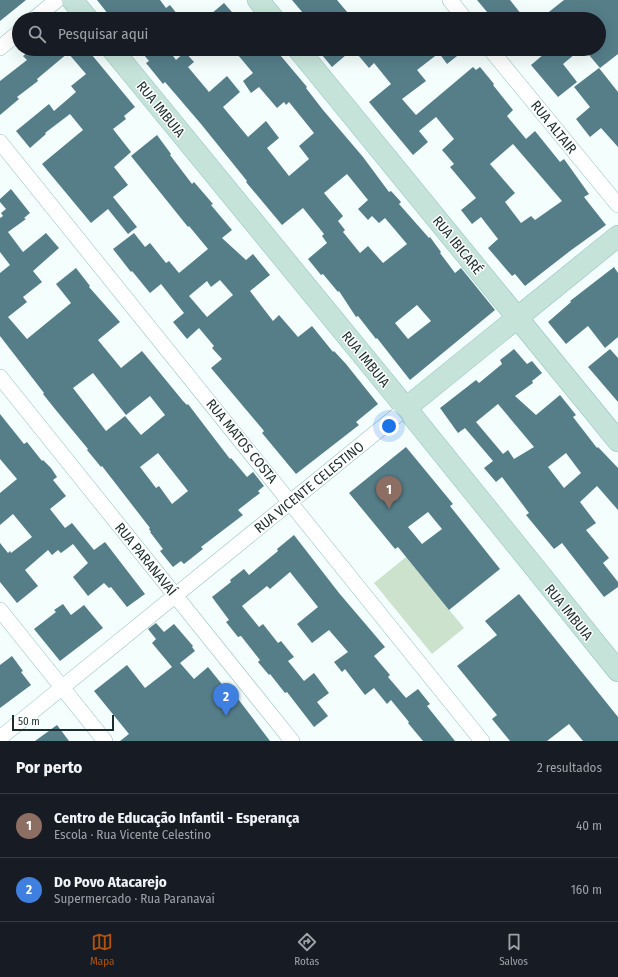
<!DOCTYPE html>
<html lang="pt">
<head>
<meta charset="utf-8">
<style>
	:root { --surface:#171b24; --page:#20242c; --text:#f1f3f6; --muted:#9ea1a6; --line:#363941; --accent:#b45309 }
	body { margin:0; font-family:"Fira Sans Condensed",sans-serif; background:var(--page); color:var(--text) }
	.scale { position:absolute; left:12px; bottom:10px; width:102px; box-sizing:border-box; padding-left:4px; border:2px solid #1b2e2d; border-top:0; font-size:11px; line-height:14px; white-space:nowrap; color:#1b2e2d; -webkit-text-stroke:3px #fff; paint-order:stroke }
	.you { position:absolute; left:389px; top:426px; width:14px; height:14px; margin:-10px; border:3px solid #fff; border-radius:50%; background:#1a73e8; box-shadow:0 0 0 6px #1a73e833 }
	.badge { display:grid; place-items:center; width:26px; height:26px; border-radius:50%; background:var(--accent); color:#fff; font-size:13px; font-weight:700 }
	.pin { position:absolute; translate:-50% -33px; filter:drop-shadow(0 1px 2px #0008) }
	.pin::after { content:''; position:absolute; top:21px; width:14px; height:12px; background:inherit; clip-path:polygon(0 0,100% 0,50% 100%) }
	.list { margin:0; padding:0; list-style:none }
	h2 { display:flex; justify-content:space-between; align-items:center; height:52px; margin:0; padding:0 16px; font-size:17px }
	h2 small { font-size:13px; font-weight:400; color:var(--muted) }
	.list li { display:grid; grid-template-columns:26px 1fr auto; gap:12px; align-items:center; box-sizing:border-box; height:64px; padding:0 16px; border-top:1px solid var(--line) }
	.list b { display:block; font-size:15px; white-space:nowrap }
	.list p { margin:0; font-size:13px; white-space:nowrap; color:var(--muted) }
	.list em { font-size:13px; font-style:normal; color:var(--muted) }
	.icon { flex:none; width:22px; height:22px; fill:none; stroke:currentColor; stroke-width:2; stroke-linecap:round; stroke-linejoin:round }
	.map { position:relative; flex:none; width:618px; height:741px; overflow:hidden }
	.search { position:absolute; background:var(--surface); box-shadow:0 4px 16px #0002; left:12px; right:12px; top:12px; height:44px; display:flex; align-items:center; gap:10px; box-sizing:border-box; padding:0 14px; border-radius:22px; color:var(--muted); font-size:15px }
	.sheet { height:180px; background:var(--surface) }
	nav { display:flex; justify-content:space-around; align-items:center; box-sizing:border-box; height:56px; border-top:1px solid var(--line); background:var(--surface); font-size:11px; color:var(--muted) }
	nav a { display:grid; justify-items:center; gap:2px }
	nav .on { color:var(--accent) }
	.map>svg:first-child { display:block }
</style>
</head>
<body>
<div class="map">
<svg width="618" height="741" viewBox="0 0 618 741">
	<rect width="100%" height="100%" fill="#f4fefd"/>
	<path fill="#cce2cc" d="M406,557L464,628L432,654L374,583Z"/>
	<path fill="#557e89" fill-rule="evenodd" d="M0,0H26L0,21Z
		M97,0H160L166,8L170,5L181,19H112Z
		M292,0H337L353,19H308Z
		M477,0H510L525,19H493Z
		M564,0H618V54L600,68L584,49H599V19H540Z
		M224,3L238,19H205Z
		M32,49H87L135,107L124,116L126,119L113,129L131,152L114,167L128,185L113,197L137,227L128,234L108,209L91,223L42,164L83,130L70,114L45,133L46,134L30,148L16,131L49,104L54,111L76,92L71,86L86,74L68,53L37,79L38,81L17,97L19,99L0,115V81L27,60L23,56Z
		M139,49H168L176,60L185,52L194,62L188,67L209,92L227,76L240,92L223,107L248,137L266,121L279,138L267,148L289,176L309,159L299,146L314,133L289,102L286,105L284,102L277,108L259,87L251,93L243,81L253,73L233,49H275L307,87L306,88L323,110L363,157L389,192L391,191L401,202L399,204L429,238L430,237L441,252L440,253L455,273L461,268L495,310L410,380L377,338L376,339L358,316L356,317L339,291L338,292L323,274L321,275L308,259L327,243L322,236L324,234L303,208L282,225L246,182L247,181L201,124L165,82L163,84L146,63L149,61ZM347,174L368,200L358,209L368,220L372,216L379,223L385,218L407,244L383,263L368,246L360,253L343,232L345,230L338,221L343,216L324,193ZM417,305L431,321L408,339L395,323Z
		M317,49H353L332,67Z
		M353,49H466L447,64L439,53L417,70L426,81L402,99L416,115L473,67L476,70L480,67L494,84L493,85L513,110L507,116L526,139L535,131L560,162L564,159L589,194L584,197L606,225L570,251L525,286L515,274L512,276L488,248L498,239L481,217L472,224L461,210L476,198L450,167L454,164L442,150L454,139L436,117L419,131L428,142L413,155L369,102L391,84L374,63L369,68ZM513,144L562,201L535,220L531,216L521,223L505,202L515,193L490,164Z
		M550,49H581L563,64L577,82L558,97L531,65Z
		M599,68L618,92V147L601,128L590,137L576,119L590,107L574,87Z
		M157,135L171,154L170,155L192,184L194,182L213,204L211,205L232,230L222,238L246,260L253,254L270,275L250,291L273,321L279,315L298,337L312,326L333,352L334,351L346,364L378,404L356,422L359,425L296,474L262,433L264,431L211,368L222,359L212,348L214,346L199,328L187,339L173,322L184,313L161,284L150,293L132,271L131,272L113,249L134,233L145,247L150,243L166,263L169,261L179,273L208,249L189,226L188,227L131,156ZM220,280L233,295L207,317L189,296L207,281L211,287Z
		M11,189L30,213L24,218L26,219L8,232L23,252L46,233L59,248L33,271L42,282L23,297L27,302L8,317L27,339L71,303L56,284L76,268L90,286L89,287L120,322L98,340L121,368L142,351L183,401L187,405L188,404L230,459L231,458L247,477L253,472L264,486L258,491L260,493L238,510L243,515L201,547L203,549L184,564L181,561L173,567L160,551L163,549L150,532H151L149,529L150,528L102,466L101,467L87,450L88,449L55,409L43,394L44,393L0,336V273L10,265L0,252V218L3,216L1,213L6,209L0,202V199ZM93,373L126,415L150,396L165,415L141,435L125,416L106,431L73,388ZM158,453L188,491L172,504L159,486L156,488L140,467Z
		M614,267L618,273V337L605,348L588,326L566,344L548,322L571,302L570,301Z
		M514,349L527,364L532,361L542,373L532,381L533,383L515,396L536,415L560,395L576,415L573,417L597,448L598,447L618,468V510L597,486L580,502L596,523L586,530L609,558L603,563L618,582V587L604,597L562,543L554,549L526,515L529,513L502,477L496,482L484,468L493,461L465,428L458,433L440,408L476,380L479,383L502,364L500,360ZM498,404L534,447L514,459L508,450L503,454L476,422ZM566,453L581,473L564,488L548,467Z
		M610,349L618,358V402L588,367Z
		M0,414L24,444L27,442L42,461L43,460L51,468L57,477L53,480L66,496L50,509L65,528L72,523L94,550L105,542L145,594L127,607L111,587L109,588L104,583L88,596L73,577L88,563L73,544L61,553L58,550L52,555L48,550L25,570L38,586L17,603L0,582V543L8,553L10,551L11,553L32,537L13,514L0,525V493L17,479L0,459Z
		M406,447L453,504L450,506L500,569L449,610L398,547L395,549L349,493ZM428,512L442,529L422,544L408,527Z
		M294,535L339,593L385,647L374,656L390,675L388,677L406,698L418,689L430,704L427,706L455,741H423L408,723L409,722L391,700L387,704L374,688L365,695L345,669L342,672L334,662L348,652L329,630L312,643L297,624L318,607L290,572L270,589L267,586L242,606L259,627L263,624L278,643L281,641L294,657L288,661L304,681L314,673L329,693L317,702L328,716L314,727L287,692L285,693L270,674L269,675L258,662L260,660L241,636L238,637L226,622L229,620L212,597L231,582L230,580L244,569L249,575L278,551L277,549Z
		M519,594L618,717V741H583L569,724L547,741H510L492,719L497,715L457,666L497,635L485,621Z
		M63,604L71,615L84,605L103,628L60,661L34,629L56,612L54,610Z
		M156,623L164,632L174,624L193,646L192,647L195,651L180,663L194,679L208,667L229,693L232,691L270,741H120L129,734L94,691L127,665L145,688L172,667L152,643L156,639L148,629Z
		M12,656L23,671L21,672L31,685L0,708V665Z
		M57,725L69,741H35Z"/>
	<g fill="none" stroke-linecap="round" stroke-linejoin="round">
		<defs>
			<path id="street" d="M450,0L465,19
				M34,19L57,0
				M0,48L19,32
				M490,49L618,205
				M0,142L482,741
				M0,377L292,741
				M0,610L105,741
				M0,738L406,408"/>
			<path id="secondary" d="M72,0L88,19
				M258,0L274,19
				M112,49L406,408L618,671
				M298,49L618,441
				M406,408L618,236"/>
		</defs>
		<use href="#street" stroke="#92c0be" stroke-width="16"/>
		<use href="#secondary" stroke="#92c0be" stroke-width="22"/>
		<use href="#street" stroke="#fff" stroke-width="15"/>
		<use href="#secondary" stroke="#c5e3d9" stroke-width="21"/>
	</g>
	<g text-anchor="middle" stroke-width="3" stroke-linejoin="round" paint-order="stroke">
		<g font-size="14" fill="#1b2e2d" stroke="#fff">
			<text transform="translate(161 109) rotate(51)" y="5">RUA IMBUIA</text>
			<text transform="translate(554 127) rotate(51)" y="5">RUA ALTAIR</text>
			<text transform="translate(458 245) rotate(51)" y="5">RUA IBICARÉ</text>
			<text transform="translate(366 359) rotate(51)" y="5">RUA IMBUIA</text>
			<text transform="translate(242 441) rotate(51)" y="5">RUA MATOS COSTA</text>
			<text transform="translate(309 487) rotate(-39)" y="5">RUA VICENTE CELESTINO</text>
			<text transform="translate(146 559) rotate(51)" y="5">RUA PARANAVAÍ</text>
			<text transform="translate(569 612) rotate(51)" y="5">RUA IMBUIA</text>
		</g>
	</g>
</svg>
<div class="scale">50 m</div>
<div class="you"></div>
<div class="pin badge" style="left:389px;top:509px;background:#8d6e63">1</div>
<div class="pin badge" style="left:226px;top:716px;background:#3f7fe0">2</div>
<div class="search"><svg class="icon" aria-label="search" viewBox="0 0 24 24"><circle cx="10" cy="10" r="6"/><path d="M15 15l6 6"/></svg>Pesquisar aqui</div>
</div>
<section class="sheet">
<h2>Por perto<small>2 resultados</small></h2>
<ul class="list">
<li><span class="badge" style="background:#8d6e63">1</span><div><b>Centro de Educação Infantil - Esperança</b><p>Escola · Rua Vicente Celestino</p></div><em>40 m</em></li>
<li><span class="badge" style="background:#3f7fe0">2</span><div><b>Do Povo Atacarejo</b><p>Supermercado · Rua Paranavaí</p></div><em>160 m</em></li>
</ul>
</section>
<nav>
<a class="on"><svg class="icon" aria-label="map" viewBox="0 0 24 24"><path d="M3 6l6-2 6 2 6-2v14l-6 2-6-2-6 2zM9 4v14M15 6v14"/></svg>Mapa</a>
<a><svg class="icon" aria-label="directions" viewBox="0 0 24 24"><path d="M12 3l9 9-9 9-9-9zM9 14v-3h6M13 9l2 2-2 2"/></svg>Rotas</a>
<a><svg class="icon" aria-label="saved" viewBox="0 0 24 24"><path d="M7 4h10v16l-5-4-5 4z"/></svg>Salvos</a>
</nav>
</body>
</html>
